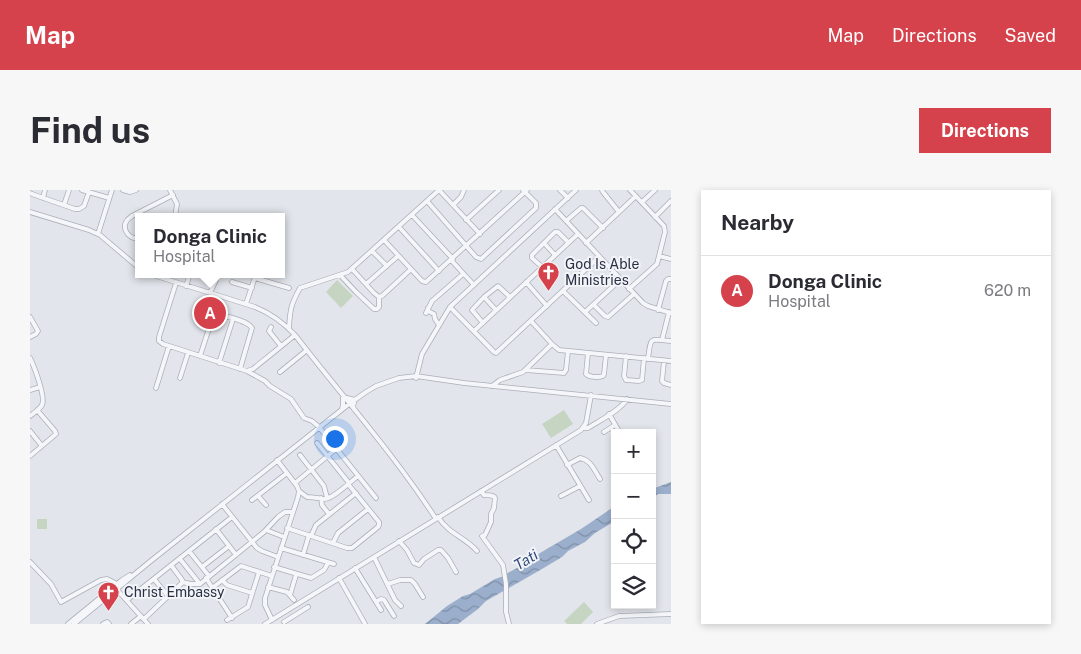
<!DOCTYPE html>
<html lang="en">
<head>
<meta charset="utf-8">
<style>
	:root { --surface:#fff; --page:#f7f7f7; --text:#2b2b33; --muted:#7c7c81; --line:#e1e1e2; --accent:#d5424b }
	body { margin:0; font-family:"Public Sans",sans-serif; background:var(--page); color:var(--text) }
	.controls { position:absolute; right:15px; bottom:15px; display:grid; overflow:hidden; border-radius:0px; box-shadow:0 2px 8px #0003 }
	.controls button { width:45px; height:45px; display:grid; place-items:center; padding:0; border:0; border-bottom:1px solid var(--line); background:var(--surface); color:var(--text); font:25px sans-serif }
	.you { position:absolute; left:304px; top:248px; width:18px; height:18px; margin:-12px; border:4px solid #fff; border-radius:50%; background:#1a73e8; box-shadow:0 0 0 8px #1a73e833 }
	.badge { display:grid; place-items:center; width:32px; height:32px; border-radius:50%; background:var(--accent); color:#fff; font-size:16px; font-weight:700 }
	.pin { position:absolute; translate:-50% -50%; border:2px solid #fff; box-shadow:0 1px 5px #0006 }
	.popup { position:absolute; left:105px; top:23px; width:150px; height:65px; box-sizing:border-box; display:grid; place-content:center; border-radius:0px; background:var(--surface); filter:drop-shadow(0 1px 4px #0005); font-size:16px; white-space:nowrap; color:var(--muted) }
	.popup b { font-size:19px; color:var(--text) }
	.popup::after { content:''; position:absolute; left:50%; top:100%; margin-left:-10px; border:10px solid transparent; border-top-color:var(--surface) }
	.list { margin:0; padding:0; list-style:none }
	h2 { display:flex; justify-content:space-between; align-items:center; height:65px; margin:0; padding:0 20px; font-size:21px }
	h2 small { font-size:16px; font-weight:400; color:var(--muted) }
	.list li { display:grid; grid-template-columns:32px 1fr auto; gap:15px; align-items:center; box-sizing:border-box; height:70px; padding:0 20px; border-top:1px solid var(--line) }
	.list b { display:block; font-size:19px; white-space:nowrap }
	.list p { margin:0; font-size:16px; white-space:nowrap; color:var(--muted) }
	.list em { font-size:16px; font-style:normal; color:var(--muted) }
	.icon { flex:none; width:28px; height:28px; fill:none; stroke:currentColor; stroke-width:2; stroke-linecap:round; stroke-linejoin:round }
	.map { position:relative; flex:none; width:641px; height:434px; overflow:hidden; border-radius:0px }
	header { display:flex; align-items:center; gap:30px; box-sizing:border-box; height:70px; padding:0 25px; background:var(--accent); color:#fff }
	header strong { font-size:24px }
	nav { display:flex; gap:28px; margin-inline-start:auto; font-size:18px }
	.intro { display:flex; align-items:center; justify-content:space-between; box-sizing:border-box; height:120px; padding:0 30px }
	h1 { margin:0; font-size:35px }
	.button { padding:12px 22px; border-radius:0px; background:var(--accent); color:#fff; font-size:18px; font-weight:700 }
	main { display:flex; gap:30px; padding:0 30px }
	aside { flex:1; background:var(--surface); border-radius:0px; box-shadow:0 2px 8px #0003 }
	.map>svg:first-child { display:block }
</style>
</head>
<body>
<header>
<strong>Map</strong>
<nav><a>Map</a><a>Directions</a><a>Saved</a></nav>
</header>
<div class="intro"><h1>Find us</h1><a class="button">Directions</a></div>
<main>
<div class="map">
<svg width="641" height="434" viewBox="0 0 641 434">
	<defs>
		<pattern id="water-waves" width="16" height="10" patternUnits="userSpaceOnUse" patternTransform="scale(1.25)"><rect width="16" height="10" fill="#9bafcc"/><path d="M0 5q4-4 8 0t8 0" fill="none" stroke="#7e8fa7"/></pattern>
	</defs>
	<rect width="100%" height="100%" fill="#e2e5eb"/>
	<path fill="#c6d5c2" d="M307,90L323,106L311,118L296,102Z
		M534,220L543,234L521,248L512,234Z
		M7,329H17V339H7Z
		M554,412L563,422L551,434H537L534,431Z"/>
	<path fill="url(#water-waves)" d="M641,292V304H628L622,308V299Z
		M585,316V331L565,343L555,352L538,361L532,367L512,379L456,411L448,419L428,434H395L417,416L433,406L440,404L465,389L471,387L503,369L510,363L551,339Z"/>
	<g fill="none" stroke-linecap="round" stroke-linejoin="round">
		<defs>
			<path id="minor" d="M52,0L79,8
				M93,0L100,2L106,0
				M140,0L147,14L145,27
				M409,0L450,44
				M530,0L538,8
				M572,0L573,2L589,22
				M0,3L2,4L45,19H49L54,16L59,2
				M13,8L15,0
				M397,11L446,67L451,69L506,18V13L493,0
				M612,12L625,0
				M34,15L39,0
				M423,15L431,7L434,0
				M525,19L613,113L618,116L641,123
				M0,22L59,40L70,45L109,78
				M382,25L423,69
				M130,26L132,27
				M625,27L641,11
				M436,30L469,0
				M536,31L551,18H553L573,38
				M369,37L409,81
				M68,44L82,0
				M109,48C100,50 92,40 96,32C97,29 100,28 102,26L143,5
				M354,50L392,91L396,92L497,0
				M514,53L525,65
				M556,53L606,6
				M342,61L357,76
				M629,66L641,69
				M421,70L444,95
				M512,77L502,68V65L525,42H528L538,52
				M322,79L344,103L349,107L352,106L380,80
				M120,84L225,117C242,124 253,132 265,145C312,206 364,264 406,329
				M179,84L184,87L186,90L180,103
				M310,85L326,102L344,119H347L349,117V107
				M225,88L259,98
				M202,92L222,98
				M496,92L517,116
				M146,93L129,147V151L133,154L217,181L223,179L265,145
				M336,94L368,66
				M156,96L160,84
				M599,99L627,74L635,42L634,36L600,0
				M533,101L566,133
				M454,107L466,120
				M216,114L226,84
				M564,115L575,126L578,127L604,104
				M420,117L464,162L466,163L569,67
				M398,118V121L404,124L405,129L409,135
				M628,120L636,91L638,89H641
				M555,122L590,90
				M396,123L402,111L433,84
				M0,127L8,141L6,144L0,147
				M501,131L522,154L529,160L641,171
				M453,133L442,120L454,107L468,96L480,107
				M241,137L239,141L251,156
				M259,138C260,120 261,114 270,98L318,82L409,0
				M444,141L548,44
				M632,150L639,122
				M558,163L556,184C559,187 568,188 573,186L574,184L576,165
				M170,166L183,126L187,124C197,127 217,130 222,138L210,179
				M596,166L594,186L596,190L609,191L612,190L614,168
				M0,168C4,176 16,207 12,215C10,219 4,223 0,226
				M618,169C621,146 619,149 641,151
				M634,171L632,191L634,193L641,195
				M189,173L203,129
				M496,180L534,183L536,180L538,161
				M217,181L235,191L240,196L261,209L274,228L282,231L289,237L346,308
				M250,182L277,160
				M150,188L158,163
				M386,188L392,164L420,117L546,0
				M462,196L470,190L493,182L522,154
				M126,198L139,156
				M0,200L10,197
				M312,219L313,215V207L325,210L323,216L324,219
				M579,224L590,243
				M553,238H558C569,231 591,220 597,209
				M0,241L12,256
				M574,242L585,235
				M287,253L319,293
				M526,255L559,310
				M270,265L294,296L297,308
				M0,266L26,244L25,241L7,220
				M537,275L550,268C561,270 564,280 570,289
				M265,293L306,259
				M269,301L277,307C283,307 288,308 294,309C303,309 320,292 328,286
				M451,301L454,305C458,306 463,304 465,308L464,318L461,324V332L455,345L452,346L473,375L476,394V422L479,434
				M228,306L236,315
				M531,306L550,296
				M291,308L292,315L299,324
				M222,310L257,283
				M192,314L227,358L232,361L248,367
				M408,327C420,345 435,347 447,361
				M257,338L317,358H322L348,337L349,335V332L318,294
				M186,339L206,365
				M236,340L254,347
				M281,346L286,335L326,303
				M369,351L377,360L384,373L389,375L394,369L408,360H411L418,368L426,382
				M303,353L308,343L338,319
				M251,358L304,374
				M159,361L179,386
				M273,365L279,345
				M344,367L365,410L371,416
				M150,369L170,394
				M0,372L21,394L31,412L71,390L77,389L85,393L89,402L118,434
				M172,377L199,356
				M244,377L281,388L294,380L298,373
				M325,378L351,420
				M176,388L202,428
				M309,388L334,432L335,434
				M124,389L138,406
				M192,390L197,395L222,403
				M152,392L161,394H170L234,342L248,327L255,322H262
				M358,394L370,390H381L385,394L393,407
				M238,397L257,402L264,410
				M182,398L211,376L242,386
				M260,405L266,385
				M97,410L202,327
				M346,412L351,409L354,410L364,426
				M114,429L152,393V390L141,375
				M197,430L218,417L229,382
				M242,430L235,415V408L268,307L269,301L267,296L247,270
				M254,432L278,417
				M38,434L92,390L100,385
				M44,434L122,370L319,214L336,202L346,196L369,188L386,186L434,193L641,214
				M73,434L77,432L79,434
				M101,434L111,426
				M235,434L551,240L556,233L561,205
				M567,434L589,426L641,424"/>
		</defs>
		<use href="#minor" stroke="#aaafb9" stroke-width="5.5"/>
		<use href="#minor" stroke="#f5f6f9" stroke-width="4"/>
	</g>
	<defs>
		<symbol id="church-pin" viewBox="-11 -11 22 30"><path d="M0 17L-7.5 6A9.5 9.5 0 1 1 7.5 6Z" fill="#d5424b" stroke="#f2f4f8"/><path d="M-1.2-6h2.4v3.5h3.3v2.4h-3.3V6h-2.4V-.1h-3.3v-2.4h3.3Z" fill="#fff"/></symbol>
	</defs>
	<g fill-rule="evenodd">
		<use href="#church-pin" x="506" y="70" width="25" height="34"/>
		<use href="#church-pin" x="66" y="390" width="25" height="34"/>
	</g>
	<g text-anchor="middle" stroke-width="4" stroke-linejoin="round" paint-order="stroke">
		<g font-size="14" fill="#293044" stroke="#f2f4f8" text-anchor="start">
			<text x="535" y="79">God Is Able<tspan x="535" dy="16">Ministries</tspan></text>
			<text x="94" y="407">Christ Embassy</text>
		</g>
		<g font-size="15" font-style="italic" fill="#314b7a" stroke="#f2f4f8">
			<text transform="translate(496 370) rotate(-31)" y="5">Tati</text>
		</g>
	</g>
</svg>
<div class="controls">
<button>+</button>
<button>−</button>
<button><svg class="icon" aria-label="locate" viewBox="0 0 24 24"><circle cx="12" cy="12" r="6"/><path d="M12 2v4M12 18v4M2 12h4M18 12h4"/></svg></button>
<button><svg class="icon" aria-label="layers" viewBox="0 0 24 24"><path d="M12 4l9 5-9 5-9-5zM3 14l9 5 9-5"/></svg></button>
</div>
<div class="you"></div>
<div class="pin badge" style="left:180px;top:123px">A</div>
<div class="popup"><b>Donga Clinic</b>Hospital</div>
</div>
<aside>
<h2>Nearby<small></small></h2>
<ul class="list">
<li><span class="badge">A</span><div><b>Donga Clinic</b><p>Hospital</p></div><em>620 m</em></li>
</ul>
</aside>
</main>
</body>
</html>
